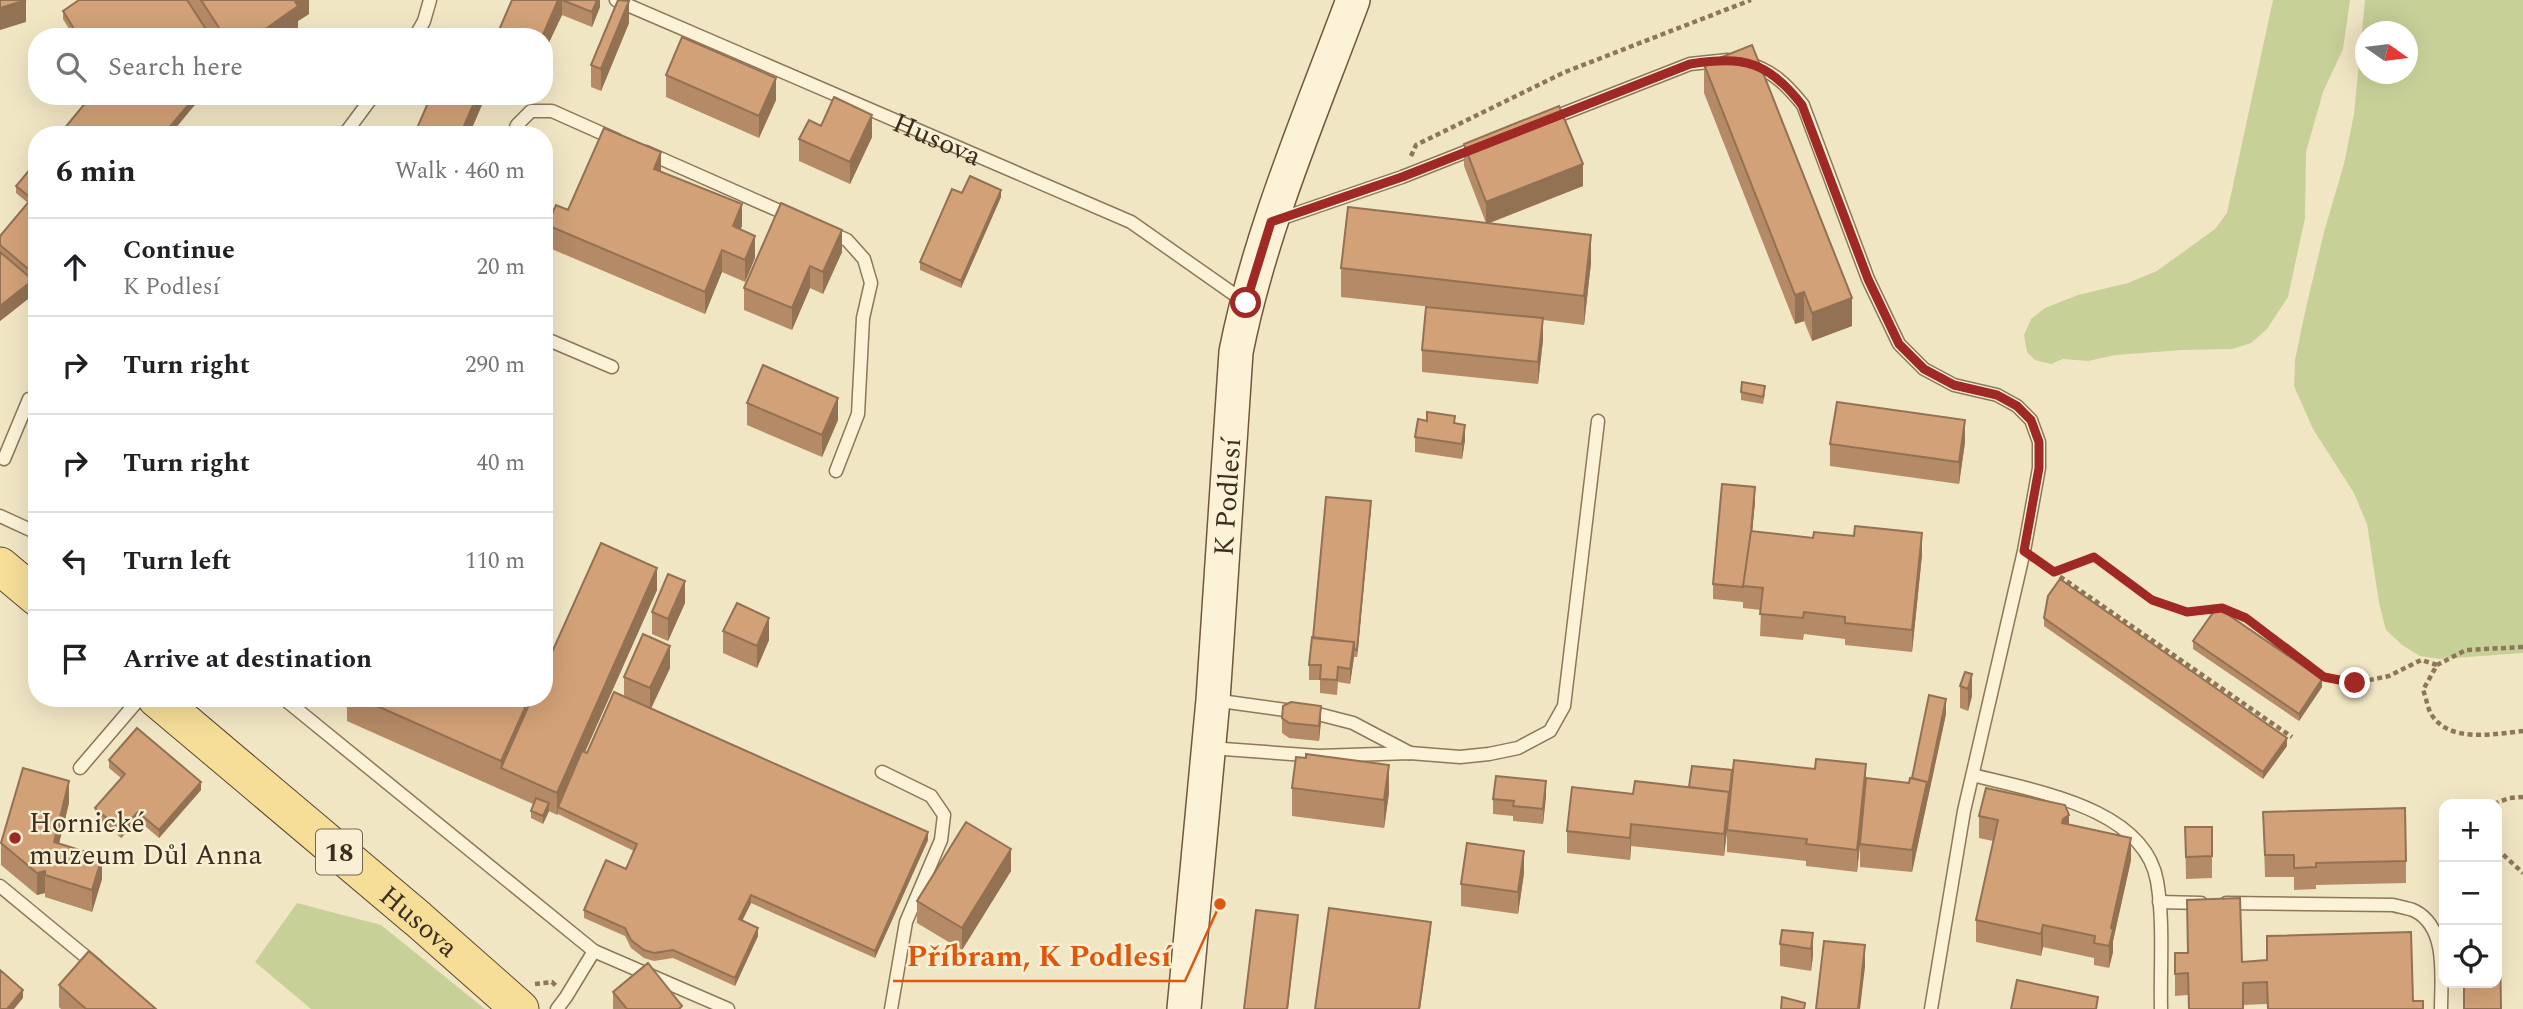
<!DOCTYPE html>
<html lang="en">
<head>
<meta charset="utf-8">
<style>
	:root { --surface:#fff; --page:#f6f6f6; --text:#202124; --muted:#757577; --line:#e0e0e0 }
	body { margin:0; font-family:Spectral,serif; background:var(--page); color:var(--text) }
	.controls { position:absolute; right:21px; bottom:21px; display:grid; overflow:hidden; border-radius:14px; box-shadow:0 7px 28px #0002 }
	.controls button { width:63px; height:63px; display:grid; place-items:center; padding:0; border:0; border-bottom:2px solid var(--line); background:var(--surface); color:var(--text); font:35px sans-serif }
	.compass { position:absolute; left:2355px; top:21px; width:63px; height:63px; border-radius:50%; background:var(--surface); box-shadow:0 7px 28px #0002; rotate:104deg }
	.stop { position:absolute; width:21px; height:21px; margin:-16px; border:5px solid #a02925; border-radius:50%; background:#fff }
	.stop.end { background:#a02925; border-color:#fff; box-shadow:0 2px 7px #0008 }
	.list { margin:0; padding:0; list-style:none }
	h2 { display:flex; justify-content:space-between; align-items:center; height:91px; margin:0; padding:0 28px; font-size:30px }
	h2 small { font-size:23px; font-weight:400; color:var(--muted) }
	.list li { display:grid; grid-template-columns:46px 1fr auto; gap:21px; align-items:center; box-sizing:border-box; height:98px; padding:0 28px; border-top:2px solid var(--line) }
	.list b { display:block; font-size:26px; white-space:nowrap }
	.list p { margin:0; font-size:23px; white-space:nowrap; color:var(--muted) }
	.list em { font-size:23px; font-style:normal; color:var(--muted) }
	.icon { flex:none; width:38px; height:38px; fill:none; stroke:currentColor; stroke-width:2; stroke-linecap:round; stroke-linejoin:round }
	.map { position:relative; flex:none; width:2523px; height:1009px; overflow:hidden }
	.search { position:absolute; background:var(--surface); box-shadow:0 7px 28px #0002; left:28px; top:28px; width:525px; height:77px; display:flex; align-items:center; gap:18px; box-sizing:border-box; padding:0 24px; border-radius:28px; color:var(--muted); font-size:26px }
	.panel { position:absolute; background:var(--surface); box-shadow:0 7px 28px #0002; left:28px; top:126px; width:525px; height:581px; border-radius:28px }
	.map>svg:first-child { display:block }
</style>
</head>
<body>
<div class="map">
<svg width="2523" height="1009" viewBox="0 0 2523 1009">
	<rect width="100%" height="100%" fill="#f1e6c4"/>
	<path fill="#c7d097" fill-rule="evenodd" d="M2273,0H2350L2343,49L2323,92L2306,152L2305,218L2288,297L2267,329L2251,343L2232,349L2182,350L2116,355L2088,361L2063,359L2051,364L2035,360L2027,352L2024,335L2031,319L2045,308L2078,295L2128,283L2157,271L2215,229L2227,213Z
		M2365,0H2523V653L2440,659L2420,656L2402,645L2386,630L2379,603L2367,524L2354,493L2313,429L2294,386L2295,360L2305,312L2324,232L2344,164L2354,114ZM2366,32H2408V74H2366Z
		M297,903L381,925L485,1009H311L255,962Z"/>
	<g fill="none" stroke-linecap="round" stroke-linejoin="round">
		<defs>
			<g id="lane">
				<path id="s1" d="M616,0L1131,222L1245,302"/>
				<path d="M415,37L424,21L430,0"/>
				<path d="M1746,63C1772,70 1786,84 1803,105L1868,279L1899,344L1924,369L1954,385L1997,395L2017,406L2031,420L2039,442V468L2024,551L1964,811L1931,1009"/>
				<path d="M1547,120L1690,64L1728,60"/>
				<path d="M344,135L373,96"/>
				<path d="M513,135L517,125L531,111H552L617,140"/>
				<path d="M646,152L793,217"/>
				<path d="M1274,221L1402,177L1478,147"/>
				<path d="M829,232L847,240L864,259L871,283L863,318L858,414L836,471"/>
				<path d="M544,338L612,367"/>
				<path d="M4,459L29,399L37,402"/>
				<path d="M0,516L37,533"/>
				<path d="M283,698L594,951L566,997L557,1009"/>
				<path d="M1213,700L1322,715L1353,723L1410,753"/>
				<path d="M1210,748L1319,756L1410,753L1460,757L1489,754L1518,748L1550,731L1564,706L1598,421"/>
				<path d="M80,768L140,698"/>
				<path d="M882,772L931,796L944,815L941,840L906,922L891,1009"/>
				<path d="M1973,775C2033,791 2144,807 2157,881C2164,921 2160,968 2161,1009"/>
				<path d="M0,886L97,966"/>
				<path d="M2159,902L2201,903"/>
				<path d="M2226,903L2393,905C2400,907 2409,908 2415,911C2448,928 2441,978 2441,1009"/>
				<path d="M594,951L728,1009"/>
			</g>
			<g id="secondary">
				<path id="s2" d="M1184,1009L1213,700L1236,352C1260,231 1310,116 1353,0"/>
			</g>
			<g id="primary">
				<path d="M0,566L37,597"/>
				<path id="s3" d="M156,698L418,919L520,1009"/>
			</g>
		</defs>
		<use href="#lane" stroke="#8d7759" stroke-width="15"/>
		<use href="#secondary" stroke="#6f583c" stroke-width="36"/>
		<use href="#primary" stroke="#5b442d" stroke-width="39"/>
		<path stroke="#8d7759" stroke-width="4.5" stroke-dasharray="5 3.5" stroke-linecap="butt" d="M1411,156L1416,145L1565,72L1751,0
			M2039,562L2292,737
			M2054,572L2094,557L2152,600L2187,612L2223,608L2246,617L2324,677L2355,683L2389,676L2421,660L2437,665
			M2523,647L2466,650L2437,665L2423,690C2426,697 2427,705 2430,712C2447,744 2494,734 2523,731
			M2494,804L2509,798L2523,797
			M2497,849L2523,873
			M535,984L552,982L556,986"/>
		<use href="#lane" stroke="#fbf2d8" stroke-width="12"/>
		<use href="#secondary" stroke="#fbf2d8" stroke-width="33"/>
		<use href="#primary" stroke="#f6de99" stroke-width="37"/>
	</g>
	<path fill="#b58a66" d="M79,0H309V14L298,21V35L295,37H74L63,19V11Z
		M512,0H600V7L592,27L562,15L544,53V37Z
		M629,23L601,91L591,87V65Z
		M1704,64L1852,326L1812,341L1804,321L1795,324L1704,93Z
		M666,75L776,100L759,138L666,97Z
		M821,126L872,137L850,184L799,161V139Z
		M1464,144L1583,186L1490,223L1591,263L1584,325L1543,320V340L1538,384L1422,372V350L1432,307L1341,297V268L1486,223L1464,166Z
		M37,161V290L33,295L0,321V236L28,203L16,193V186Z
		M661,172L742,226L740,230L755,258L745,282L722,272L705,314L547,247V225L568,210Z
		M962,193L1001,197L961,288L920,270V262Z
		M842,252L823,294L810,288L792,330L744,310V288Z
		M1741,392L1765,394L1763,404L1741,400Z
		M747,403L838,420L822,457L747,425Z
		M1415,437L1465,440L1462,459L1415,452Z
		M1965,442L1959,484L1830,466V444Z
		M1755,502L1752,531L1922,555L1912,652L1845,645V639L1804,634L1803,640L1760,636L1761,610L1743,608V602L1713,599V584Z
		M1371,508L1357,657H1354L1350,684L1338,682L1337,695L1320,693V680H1309V665Z
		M657,590L585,752L587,753L624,697V677L670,668L651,709L928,840L875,958L751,903L742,921L758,936L735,986L673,958L654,961L644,958L631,948L625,936L584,918V910L626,869L634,851L558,814L557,815L549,811L543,824L531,818V811L533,804L347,721V698H522L528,708Z
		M685,603L668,641L652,634V612Z
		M2044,618L2287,746L2263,779L2044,626Z
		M723,631L769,640L757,668L723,653Z
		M2193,641L2322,687L2299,721L2193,649Z
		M1965,672L1972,696L1968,711L1960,708V686Z
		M1946,714L1912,872L1860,867V846L1857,872L1806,866V861L1727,852V833L1724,856L1631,846L1630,860L1567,853V831L1633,794L1689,787L1732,770L1815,769L1866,782L1909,783Z
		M1282,718L1321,721L1319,741L1289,738L1282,733Z
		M109,760L201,790L159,838L138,820L121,838L95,816V808L121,778L109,768Z
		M1292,788L1389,793L1384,828L1292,816Z
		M1546,796L1543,824L1513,821V816L1493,814V799Z
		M69,803L59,843L102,879L92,912L45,897V893L37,895L1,865V843Z
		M2263,812L2406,861V883L2316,885V889L2294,890V877H2265Z
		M1979,816L2069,825L2131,860L2113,941V952L2109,968L2094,965V958L2043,947L2041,956L1976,942V920L1993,841L1979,838Z
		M2185,827H2212V878L2186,879Z
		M1011,871L962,950L917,923V901Z
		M1524,873L1518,914L1461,906V884Z
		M1813,933V955L1811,971L1780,966V944Z
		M2175,953L2242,962L2413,1001L2423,1009H2268L2267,1004L2243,1005V1009H2189L2188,995L2175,996Z
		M59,985L156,1009H61L59,1007Z
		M613,992L682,1009H613Z"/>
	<path fill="#937153" d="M26,0V22L0,30V8Z
		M292,0H309V14L298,21V35L295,37H254Z
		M558,0H562V15L544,53V37H542Z
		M597,0H600V7L592,27V12Z
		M629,1V23L601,91V69Z
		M776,78V100L759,138V116Z
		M197,96H208L194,106L170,135H163L194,98Z
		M477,96H486L469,135H460Z
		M872,115V137L850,184V162Z
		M661,152V174L654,169Z
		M1583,164V186L1486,224V202Z
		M1001,190V197L961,288V281Z
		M742,204V226L733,248V226Z
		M842,230V252L823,294V272Z
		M1591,235V263L1584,325V296Z
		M755,236V258L745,282V260Z
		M722,250V272L705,314V292Z
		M810,266V288L792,330V308Z
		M37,268V290L33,295L0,321V306L33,280V273Z
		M1804,292V321L1795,324V295Z
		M1852,298V326L1812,341V313Z
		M1543,318V340L1538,384V362Z
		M838,398V420L822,457V435Z
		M1965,420V442L1959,484V462Z
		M1465,425V440L1462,459V444Z
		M1755,487V502L1747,587H1746Z
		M1371,501V508L1357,657V650Z
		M1922,533V555L1912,652V630Z
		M657,568V590L560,808L558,807L557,815V793Z
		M685,581V603L668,641V619Z
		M769,618V640L757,668V646Z
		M1354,642V657L1350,684V669Z
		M670,646V668L650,710V688Z
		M1972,674V696L1968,711V689Z
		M2322,679V687L2299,721V714Z
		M1946,699V714L1912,872V850Z
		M528,701V730L501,768V761Z
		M1321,706V721L1319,741V726Z
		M2287,738V746L2263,779V772Z
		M1866,764V786L1857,872V850Z
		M1389,765V793L1384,828V800Z
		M69,781V803L54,864V842Z
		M1546,781V796L1543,824V809Z
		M201,782V790L159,838V830Z
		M1732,785L1724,856V834L1729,792Z
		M549,803V811L543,824V816Z
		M138,812V820L121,838V830Z
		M2069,815V837L2062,823L2063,819Z
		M1631,824V846L1630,860V838Z
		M928,832V840L875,958V951Z
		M2131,838V860L2113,941V952L2109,968V946L2111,928Z
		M1011,849V871L962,950V928Z
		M1524,851V873L1518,914V892Z
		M102,857V879L92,912V890Z
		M45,871V893L37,895V873Z
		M751,895V903L739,927V919Z
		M1298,915L1288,1009H1287Z
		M1431,922V930L1420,1009H1419Z
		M2043,925V947L2041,956V934Z
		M758,928V936L735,986V978Z
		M1813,933V955L1811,971V949Z
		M1865,945V967L1860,1009H1858Z
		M23,990V998L14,1009H7Z"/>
	<path fill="#d2a177" stroke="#937153" stroke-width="2" d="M0,0H26L0,8Z
		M79,0H187L211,37H79L63,11Z
		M201,0H294L298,6L254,37H225Z
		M512,0H558L542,37H496Z
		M562,0H597L592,12Z
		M618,0L629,1L601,69L591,65Z
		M682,37L776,78L759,116L666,75Z
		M1752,45L1852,298L1812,313L1804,292L1795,295L1704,64Z
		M91,96H197L194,98L163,135H59Z
		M431,96H477L460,135H414Z
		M834,97L872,115L850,162L799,139L809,120L821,126Z
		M1559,106L1583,164L1486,202L1464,144Z
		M604,128L661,152L654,169L742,204L733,226L755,236L745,260L722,250L705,292L547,225L556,205L568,210Z
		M282,130L285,135H274Z
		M37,161V192L31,198L16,186Z
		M970,176L1001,190L961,281L920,262L952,189L962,193Z
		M37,192V268L33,273L0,245V236Z
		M781,203L842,230L823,272L810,266L792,308L744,288Z
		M1348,207L1591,235L1584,296L1341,268Z
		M0,252L33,280L0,306Z
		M1426,307L1543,318L1538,362L1422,350Z
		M763,365L838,398L822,435L747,403Z
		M1742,382L1765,386L1763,397L1741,392Z
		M1837,402L1965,420L1959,462L1830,444Z
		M1427,412L1455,416L1454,423L1465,425L1462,444L1415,437L1418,419L1427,421Z
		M1722,484L1755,487L1751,531L1743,587L1713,584Z
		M1326,497L1371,501L1357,650L1354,649V642L1313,638Z
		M1855,526L1922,533L1912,630L1845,623V617L1804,612L1803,618L1760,614L1763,588L1743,586L1751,531L1813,538L1814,532L1854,536Z
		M601,543L657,568L557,793L501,768L532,698H544V670Z
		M668,574L685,581L668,619L652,612Z
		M2060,579L2287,738L2263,772L2044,618L2048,596Z
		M737,603L769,618L757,646L723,631Z
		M2217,607L2322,679L2299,714L2193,641Z
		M643,634L670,646L650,688L624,677Z
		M1312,637L1354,642L1350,669L1338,667L1337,680L1320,679L1321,665H1309Z
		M1965,672L1972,674L1968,689L1960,686Z
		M614,692L928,832L875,951L751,895L739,919L758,928L735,978L673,950L654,953L644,950L631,940L625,928L584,910L606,860L626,869L637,844L558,807L582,751L587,753Z
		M1929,695L1946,699L1927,789V782L1912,778Z
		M359,698H522L528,701L501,761Z
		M1291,702L1321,706L1319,726L1289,723L1282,718L1283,706Z
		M137,728L201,782L159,830L138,812L121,830L95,808L125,774L109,760Z
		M1306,754L1389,765L1384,800L1292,788L1296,757L1306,758Z
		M1816,759L1866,764L1857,850L1806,844L1807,839L1727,830L1734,760L1815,769Z
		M1692,766L1732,770L1729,799V792L1689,787Z
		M23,768L69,781L54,842L102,857L92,890L45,875V871L37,873L1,843Z
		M1496,776L1546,781L1543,809L1513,806L1514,801L1493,799Z
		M1866,778L1909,783L1910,778L1927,782L1912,850L1860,844Z
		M1635,781L1729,792L1724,834L1631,824L1630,838L1567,831L1572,787L1633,794Z
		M1986,788L2065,805L2069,815L2063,819L2062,823L2131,838L2111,928L2113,930L2109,946L2094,943L2095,936L2043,925L2041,934L1976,920L1998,820L1979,816Z
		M536,798L549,803L543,816L531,811Z
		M2405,808L2406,861L2316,863V867L2294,868V855H2265L2263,812Z
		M966,822L1011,849L962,928L917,901Z
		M2185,827H2212V856L2186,857Z
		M1467,843L1524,851L1518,892L1461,884Z
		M2240,898L2242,962L2267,960V936L2411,932L2413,1001H2423V1009H2268L2267,982L2243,983V1009H2189L2188,973L2175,974V953H2188L2187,900Z
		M1329,908L1431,922L1419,1009H1315Z
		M1256,910L1298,915L1287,1009H1244Z
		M1782,930L1813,933L1811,949L1780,944Z
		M1824,941L1865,945L1858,1009H1816Z
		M2497,947H2500L2501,1009H2464V983H2497Z
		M89,951L156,1009H86L59,985Z
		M648,963L682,1006L679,1009H627L613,992Z
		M0,970L23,990L7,1009H0Z
		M2017,980L2098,997L2096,1009H2011Z
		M1782,997L1805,1003L1804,1009H1781Z"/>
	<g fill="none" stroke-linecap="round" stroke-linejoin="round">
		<path stroke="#a02925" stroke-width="9" d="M1246,303L1271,222L1402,177L1690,64C1744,56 1768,61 1802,105L1868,279L1899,344L1924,369L1954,385L1997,395L2017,406L2031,420L2039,442V468L2024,551L2054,572L2094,557L2152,600L2187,612L2222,608L2246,618L2324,677L2355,683"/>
	</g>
	<circle fill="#a02925" stroke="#f8efd4" stroke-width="2.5" cx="15" cy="838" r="7"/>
	<g text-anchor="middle" stroke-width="5" stroke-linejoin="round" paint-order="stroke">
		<rect fill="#f8efd4" stroke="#746855" stroke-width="2" x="316" y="829.5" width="46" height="45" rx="5"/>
		<g font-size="26" font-weight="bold" fill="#3c2e1e">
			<text x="339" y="861">18</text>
		</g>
		<g font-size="28" fill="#3c2e1e" stroke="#f8efd4">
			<text dy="10" stroke="none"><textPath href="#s1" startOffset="350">Husova</textPath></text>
			<text dy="10" stroke="none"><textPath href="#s2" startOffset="514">K Podlesí</textPath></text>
			<text dy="10" stroke="none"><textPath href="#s3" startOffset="345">Husova</textPath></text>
		</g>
		<g font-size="28" fill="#3c2e1e" stroke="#f8efd4" text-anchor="start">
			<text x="29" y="832">Hornické<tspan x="29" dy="32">muzeum Důl Anna</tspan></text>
		</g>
	</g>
	<path fill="none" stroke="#df570d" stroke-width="2.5" d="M1220 904L1185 981H893"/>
	<circle fill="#df570d" stroke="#f8efd4" stroke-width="2.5" cx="1220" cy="904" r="7"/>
	<g font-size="30" text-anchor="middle" font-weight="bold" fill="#df570d" stroke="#f8efd4" stroke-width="5" stroke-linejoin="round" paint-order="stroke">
		<text x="1039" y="966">Příbram, K Podlesí</text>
	</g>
</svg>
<div class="controls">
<button>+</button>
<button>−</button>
<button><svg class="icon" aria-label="locate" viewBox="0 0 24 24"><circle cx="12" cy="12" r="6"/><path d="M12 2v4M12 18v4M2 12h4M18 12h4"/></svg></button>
</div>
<svg class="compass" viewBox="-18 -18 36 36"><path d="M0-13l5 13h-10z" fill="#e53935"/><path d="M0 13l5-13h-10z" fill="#757577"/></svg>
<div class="stop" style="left:1246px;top:303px"></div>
<div class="stop end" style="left:2355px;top:683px"></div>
<div class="search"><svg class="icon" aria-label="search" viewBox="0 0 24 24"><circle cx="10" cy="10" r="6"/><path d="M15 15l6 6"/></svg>Search here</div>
<section class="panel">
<h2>6 min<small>Walk · 460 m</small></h2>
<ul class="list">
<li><svg class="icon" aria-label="ahead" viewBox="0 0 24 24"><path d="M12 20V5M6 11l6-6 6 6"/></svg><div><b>Continue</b><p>K Podlesí</p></div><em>20 m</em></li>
<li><svg class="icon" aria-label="right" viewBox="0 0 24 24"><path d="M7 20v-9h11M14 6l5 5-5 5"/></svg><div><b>Turn right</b></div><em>290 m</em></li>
<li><svg class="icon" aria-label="right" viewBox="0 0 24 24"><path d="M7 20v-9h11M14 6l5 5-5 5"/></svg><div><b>Turn right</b></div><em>40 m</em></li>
<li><svg class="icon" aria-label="left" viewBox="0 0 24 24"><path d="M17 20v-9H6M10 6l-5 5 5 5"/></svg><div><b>Turn left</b></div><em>110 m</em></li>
<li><svg class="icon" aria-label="arrive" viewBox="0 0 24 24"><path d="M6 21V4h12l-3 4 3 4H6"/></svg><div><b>Arrive at destination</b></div></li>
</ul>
</section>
</div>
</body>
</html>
